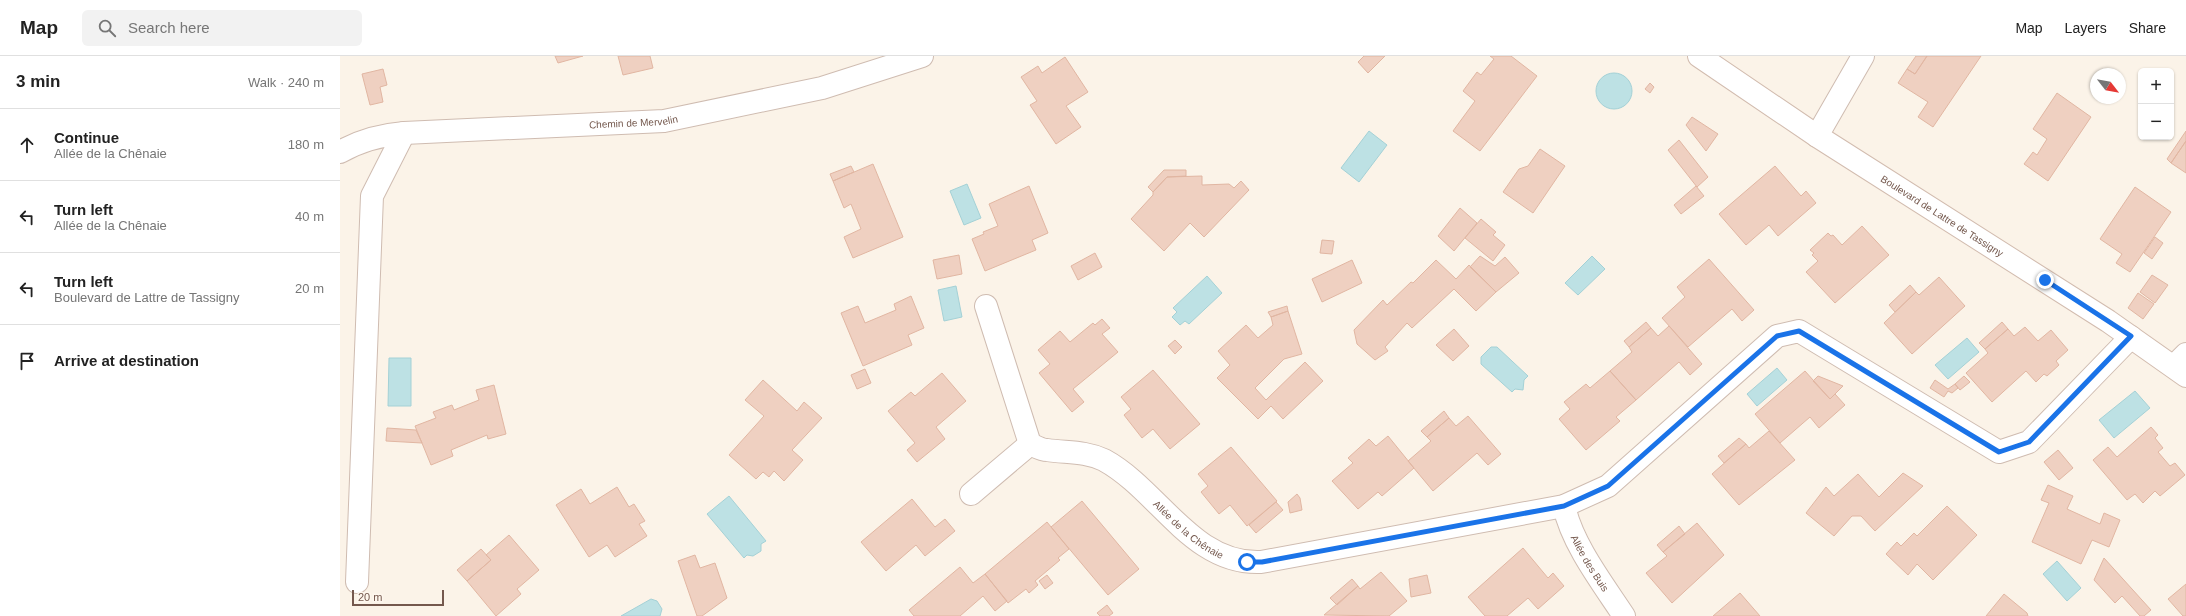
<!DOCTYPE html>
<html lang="en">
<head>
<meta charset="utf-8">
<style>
	:root { --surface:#fff; --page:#f2f2f2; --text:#222; --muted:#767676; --line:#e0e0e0 }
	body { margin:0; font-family:Arial,sans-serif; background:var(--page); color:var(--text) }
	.controls { position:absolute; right:12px; top:12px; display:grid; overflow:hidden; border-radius:6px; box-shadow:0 1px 3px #0004 }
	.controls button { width:36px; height:36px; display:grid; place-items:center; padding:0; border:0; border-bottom:1px solid var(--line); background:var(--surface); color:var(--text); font:20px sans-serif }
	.compass { position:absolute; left:1750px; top:12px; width:36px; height:36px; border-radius:50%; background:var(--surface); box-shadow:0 1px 3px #0004; rotate:121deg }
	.scale { position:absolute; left:12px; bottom:10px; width:92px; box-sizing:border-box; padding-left:4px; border:2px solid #74584d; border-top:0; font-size:11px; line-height:14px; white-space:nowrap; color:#74584d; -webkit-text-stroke:3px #fef7ee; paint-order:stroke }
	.stop { position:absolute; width:12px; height:12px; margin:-9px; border:3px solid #1a73e8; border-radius:50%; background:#fff }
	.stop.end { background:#1a73e8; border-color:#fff; box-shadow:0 1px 4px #0008 }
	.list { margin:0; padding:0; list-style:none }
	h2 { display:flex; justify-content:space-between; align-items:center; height:52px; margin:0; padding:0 16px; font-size:17px }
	h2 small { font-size:13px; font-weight:400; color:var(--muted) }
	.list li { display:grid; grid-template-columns:26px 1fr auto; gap:12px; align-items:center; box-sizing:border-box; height:72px; padding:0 16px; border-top:1px solid var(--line) }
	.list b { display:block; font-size:15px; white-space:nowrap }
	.list p { margin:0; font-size:13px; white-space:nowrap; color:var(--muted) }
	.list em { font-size:13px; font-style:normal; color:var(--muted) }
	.icon { flex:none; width:22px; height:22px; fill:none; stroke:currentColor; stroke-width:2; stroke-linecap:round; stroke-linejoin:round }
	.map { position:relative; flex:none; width:1846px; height:560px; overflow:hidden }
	header { display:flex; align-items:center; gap:24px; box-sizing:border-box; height:56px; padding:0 20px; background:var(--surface); border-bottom:1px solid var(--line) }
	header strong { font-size:19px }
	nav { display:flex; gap:22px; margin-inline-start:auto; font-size:14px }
	.search { width:280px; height:36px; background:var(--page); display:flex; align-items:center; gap:10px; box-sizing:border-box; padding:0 14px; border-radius:6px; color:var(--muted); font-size:15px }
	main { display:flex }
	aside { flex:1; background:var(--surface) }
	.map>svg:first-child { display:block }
</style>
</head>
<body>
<header>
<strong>Map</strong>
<div class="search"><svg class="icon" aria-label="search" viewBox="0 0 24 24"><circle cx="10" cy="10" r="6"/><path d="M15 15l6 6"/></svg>Search here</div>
<nav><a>Map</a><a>Layers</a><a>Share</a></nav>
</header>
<main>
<aside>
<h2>3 min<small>Walk · 240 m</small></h2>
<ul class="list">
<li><svg class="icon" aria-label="ahead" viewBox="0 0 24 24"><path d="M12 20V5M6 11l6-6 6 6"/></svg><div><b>Continue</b><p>Allée de la Chênaie</p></div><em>180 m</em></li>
<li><svg class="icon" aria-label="left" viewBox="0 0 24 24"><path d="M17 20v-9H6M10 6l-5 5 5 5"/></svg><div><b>Turn left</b><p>Allée de la Chênaie</p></div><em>40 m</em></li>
<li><svg class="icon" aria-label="left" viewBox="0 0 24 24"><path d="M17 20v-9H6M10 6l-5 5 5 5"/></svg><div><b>Turn left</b><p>Boulevard de Lattre de Tassigny</p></div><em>20 m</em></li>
<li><svg class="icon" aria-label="arrive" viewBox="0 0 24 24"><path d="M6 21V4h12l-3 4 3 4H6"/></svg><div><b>Arrive at destination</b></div></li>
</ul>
</aside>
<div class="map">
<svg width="1846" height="560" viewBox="0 0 1846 560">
	<rect width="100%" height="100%" fill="#fbf3e8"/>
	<path fill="#bde1e4" stroke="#a4d1d6" d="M1256 35a18 18 0 1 1 36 0a18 18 0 1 1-36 0Z
		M1029,75L1047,89L1019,126L1001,112Z
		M627,128L641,162L624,169L610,135Z
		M1252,200L1265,213L1238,239L1225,227Z
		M867,220L882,237L849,268L845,265L840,269L832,261L837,256L833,252Z
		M616,230L622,261L604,265L598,234Z
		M1627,282L1639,296L1608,323L1595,309Z
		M1151,291H1157L1188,320L1184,324L1183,334L1175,333L1172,336L1141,308V301Z
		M49,302H71V350H48Z
		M1437,312L1447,324L1417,350L1407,338Z
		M1795,335L1810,352L1774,382L1759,364Z
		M389,440L426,485L421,488V495L413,500L407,499L404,502L367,458Z
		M1717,505L1741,532L1727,545L1703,518Z
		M311,543L317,545L322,553L320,560H281Z"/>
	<path fill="#efd0c1" stroke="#e1b6a2" d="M215,0H243L218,7Z
		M278,0H310L313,12L283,19Z
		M1024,0H1045L1028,17L1018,6Z
		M1150,0H1171L1197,20L1140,95L1113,75L1135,45L1123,35L1137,16L1141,19L1154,3Z
		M1576,0H1587L1575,18L1567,13Z
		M1587,0H1641L1593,71L1578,61L1588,46L1558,27L1567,13L1575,18Z
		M725,1L748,36L726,50L741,71L716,88L690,49L697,45L681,21L698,10L702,17Z
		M43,13L47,29L40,31L43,46L30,49L22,18Z
		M1310,27L1314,31L1310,37L1305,33Z
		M1717,37L1751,61L1708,125L1684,108L1693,96L1697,99L1707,83L1693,73Z
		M1352,61L1378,78L1366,95L1346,69Z
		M1846,75V85L1831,107L1827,103Z
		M1339,84L1368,121L1357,131L1328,94Z
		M1846,85V117L1831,107Z
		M1200,93L1225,110L1193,157L1163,136L1179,113L1188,110Z
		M533,108L563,181L513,202L504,181L521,173L511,148L504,152L493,125Z
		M511,110L514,116L493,125L490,118Z
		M1435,110L1461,140L1466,135L1476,147L1438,180L1429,169L1406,189L1379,158Z
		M824,114H846V120L827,121L813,136L808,131Z
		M862,120V129L889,128L894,132L901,125L909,134L864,181L850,167L824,195L791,163L813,139V136L827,121Z
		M689,130L708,177L692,184L696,194L645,215L632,183L644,178L643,176L658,170L649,148Z
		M1356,130L1364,140L1341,158L1334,149Z
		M1795,131L1831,156L1790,216L1776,207L1782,198L1760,183Z
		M1120,152L1137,167L1114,195L1098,180Z
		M1141,163L1156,176L1153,179L1165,189L1153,205L1125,182Z
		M1522,170L1549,199L1495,247L1466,216L1478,205L1472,199L1474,197L1470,194L1488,177L1491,180L1493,179L1502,189Z
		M1815,181L1823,187L1812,203L1804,197Z
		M982,184L994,185L992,198L980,197Z
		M755,197L762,211L738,224L731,210Z
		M619,199L622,218L597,223L593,204Z
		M1140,200L1155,210L1165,201L1179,217L1156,236L1130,211Z
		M1369,203L1414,254L1402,265L1392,253L1348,291L1322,262L1345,241L1337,231Z
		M1012,204L1022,227L982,246L972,223Z
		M1096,204L1116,223L1129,209L1156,236L1136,255L1114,233L1072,272L1067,267L1045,291L1048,295L1035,304L1017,288L1014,274L1043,244L1047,249L1071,226L1073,227Z
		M1812,219L1828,229L1815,247L1800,236Z
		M1599,221L1625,250L1572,298L1544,267L1576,236L1579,239Z
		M1570,229L1576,236L1555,256L1549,249Z
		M1798,237L1814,248L1803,263L1788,252Z
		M571,240L584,272L568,279L572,289L523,310L501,257L518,250L525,267L556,254L554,248Z
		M947,250L948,255L931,261L928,256Z
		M948,255L962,298L944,303L915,332L926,344L965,306L983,325L943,363L931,350L918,363L877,322L890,309L878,295L906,269L918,282L933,269L931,261Z
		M762,263L770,272L762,278L778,296L733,333L744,346L732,356L699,317L710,308L698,294L720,275L730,286L753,267L755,269Z
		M1306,266L1311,272L1289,291L1284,285Z
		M1662,266L1668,273L1645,293L1639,287Z
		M1329,270L1362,308L1350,319L1339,306L1296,344L1270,315L1292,296L1289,291L1311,272L1318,280Z
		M1685,271L1698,285L1711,274L1728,294L1716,305L1719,309L1707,320L1704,318L1696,326L1686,315L1652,346L1626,317L1648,297L1645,293L1668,273L1674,280Z
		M1114,273L1129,290L1113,305L1096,289Z
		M835,284L842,291L835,298L828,290Z
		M525,313L531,327L517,333L511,319Z
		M813,314L860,368L830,393L813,373L802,382L784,359L791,353L781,341Z
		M1270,315L1296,344L1276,361L1280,365L1246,394L1219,363L1230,353L1224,346L1246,328L1250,332Z
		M1465,315L1490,343L1495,338L1505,349L1479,372L1470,361L1440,387L1415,358Z
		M602,317L626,345L596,371L605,383L577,406L567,394L575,387L548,355L571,336L575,340Z
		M1478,320L1503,330L1490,343L1473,325Z
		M1624,320L1630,326L1620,334L1615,328Z
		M423,324L457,355L464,346L482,362L452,394L463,404L444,425L434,415L429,421L423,416L416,423L389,399L424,360L405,344Z
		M1595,324L1608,333L1615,328L1618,332L1612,337L1608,335L1604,341L1590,332Z
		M154,329L166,378L148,383L147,379L111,394L113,400L91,409L75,370L96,362L93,356L112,349L114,354L139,344L136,334Z
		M1104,355L1109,362L1087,381L1081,375Z
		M1128,360L1161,398L1148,409L1137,397L1093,435L1068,405L1091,385L1087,381L1109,362L1116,370Z
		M1811,371L1818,379L1815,382L1823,392L1818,396L1830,410L1835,407L1845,419L1820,440L1815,435L1803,447L1795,438L1787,444L1753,404L1768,391L1777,401Z
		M47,372L76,374L82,387L46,385Z
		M1429,375L1455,404L1399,449L1372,418L1406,388L1409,392Z
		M1048,380L1074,412L1042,440L1038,436L1018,453L992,425L1013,407L1008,402L1029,383L1036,390Z
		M1399,382L1406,388L1384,407L1378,400Z
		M891,391L937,445L907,470L890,449L879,458L861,436L868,430L858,418Z
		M1718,394L1733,412L1719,424L1704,406Z
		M1563,417L1583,430L1535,475L1521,460H1512L1494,480L1466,457L1486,431L1494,440L1518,418L1539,441Z
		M1708,429L1733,440L1727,453L1760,468L1764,457L1780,464L1769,491L1752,484L1741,508L1692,486L1709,447L1701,444Z
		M277,431L289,451L294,448L305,465L299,468L307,480L275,501L267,489L249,501L216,449L241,433L250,448Z
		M957,438L960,442L962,454L950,457L948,446Z
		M572,443L595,471L605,463L615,475L585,500L576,489L546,515L521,486Z
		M742,445L799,513L768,539L711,471Z
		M936,446L943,454L916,477L909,469Z
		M1607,450L1637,479L1593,524L1577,508L1568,519L1546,498L1557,486L1561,490L1574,477L1577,480Z
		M707,466L729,493L718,502L720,504L695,525L698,529L689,537L686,533L668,547L645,518Z
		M1357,467L1384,499L1332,547L1306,517L1327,500L1323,496Z
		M1339,470L1345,478L1323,496L1317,489Z
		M169,479L199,514L177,533L181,538L156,560L127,525L151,504L146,499Z
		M1183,492L1208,522L1213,517L1224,530L1198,553L1188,542L1167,560H1145L1128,541Z
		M141,493L151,504L127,525L117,514Z
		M355,499L360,512L375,507L387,542L362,560H357L338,505Z
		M1764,502L1811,554L1804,560H1800L1782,540L1775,547L1754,524Z
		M620,511L633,527L645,518L667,545L655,555L643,540L620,560H574L569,554Z
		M1041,516L1067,545L1049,560L984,559L1018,530L1020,533Z
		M707,519L713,527L705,533L699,525Z
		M1087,519L1091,537L1071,541L1069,523Z
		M1012,523L1018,530L997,549L990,542Z
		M1846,528V560H1843L1828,543Z
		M1400,537L1420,560H1373Z
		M1664,538L1687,557L1688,560H1646Z
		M767,549L773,557L769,560H760L757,557Z"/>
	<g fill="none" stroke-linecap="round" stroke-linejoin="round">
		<defs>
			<g id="street">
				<path d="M1477,80L1523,0"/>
				<path id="s1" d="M0,96C21,84 40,79 64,77L324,65L482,32L582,0"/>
				<path id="s2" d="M646,250L690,388C695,390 701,394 707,394C727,397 745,395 764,404C819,434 852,509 921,506L1224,450L1268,430L1437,280L1459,275L1659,396L1689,386L1791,281"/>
				<path d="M1834,310L1846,298"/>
				<path d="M631,438L690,388"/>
				<path id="s3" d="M1224,450C1232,488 1263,528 1284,560"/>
				<path d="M17,526L32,140L64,77"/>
			</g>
			<g id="secondary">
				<path id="s4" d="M1359,0L1477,80L1768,265L1846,320"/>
			</g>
		</defs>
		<use href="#street" stroke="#cfbcb1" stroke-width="24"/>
		<use href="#secondary" stroke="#d2bcaf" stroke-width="24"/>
		<use href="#street" stroke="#fff" stroke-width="22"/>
		<use href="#secondary" stroke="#fff" stroke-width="22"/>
	</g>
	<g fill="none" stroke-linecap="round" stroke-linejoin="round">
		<path stroke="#1a73e8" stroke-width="5" d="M907,506H922L1224,450L1268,430L1437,280L1459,275L1659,396L1689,386L1791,280L1705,224"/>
	</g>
	<g text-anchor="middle" stroke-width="3.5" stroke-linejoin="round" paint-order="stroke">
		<g font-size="10" fill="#74584d" stroke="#fef7ee">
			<text dy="4" stroke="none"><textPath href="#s1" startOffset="297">Chemin de Mervelin</textPath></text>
			<text dy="4" stroke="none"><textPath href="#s4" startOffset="291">Boulevard de Lattre de Tassigny</textPath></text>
			<text dy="4" stroke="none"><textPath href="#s2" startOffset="331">Allée de la Chênaie</textPath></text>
			<text dy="4" stroke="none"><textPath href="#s3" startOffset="63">Allée des Buis</textPath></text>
		</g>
	</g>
</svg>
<div class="controls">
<button>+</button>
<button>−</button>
</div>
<svg class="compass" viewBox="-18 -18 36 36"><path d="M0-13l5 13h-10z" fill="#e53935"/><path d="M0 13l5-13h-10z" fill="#767676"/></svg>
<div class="scale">20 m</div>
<div class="stop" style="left:907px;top:506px"></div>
<div class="stop end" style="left:1705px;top:224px"></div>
</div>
</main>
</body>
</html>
